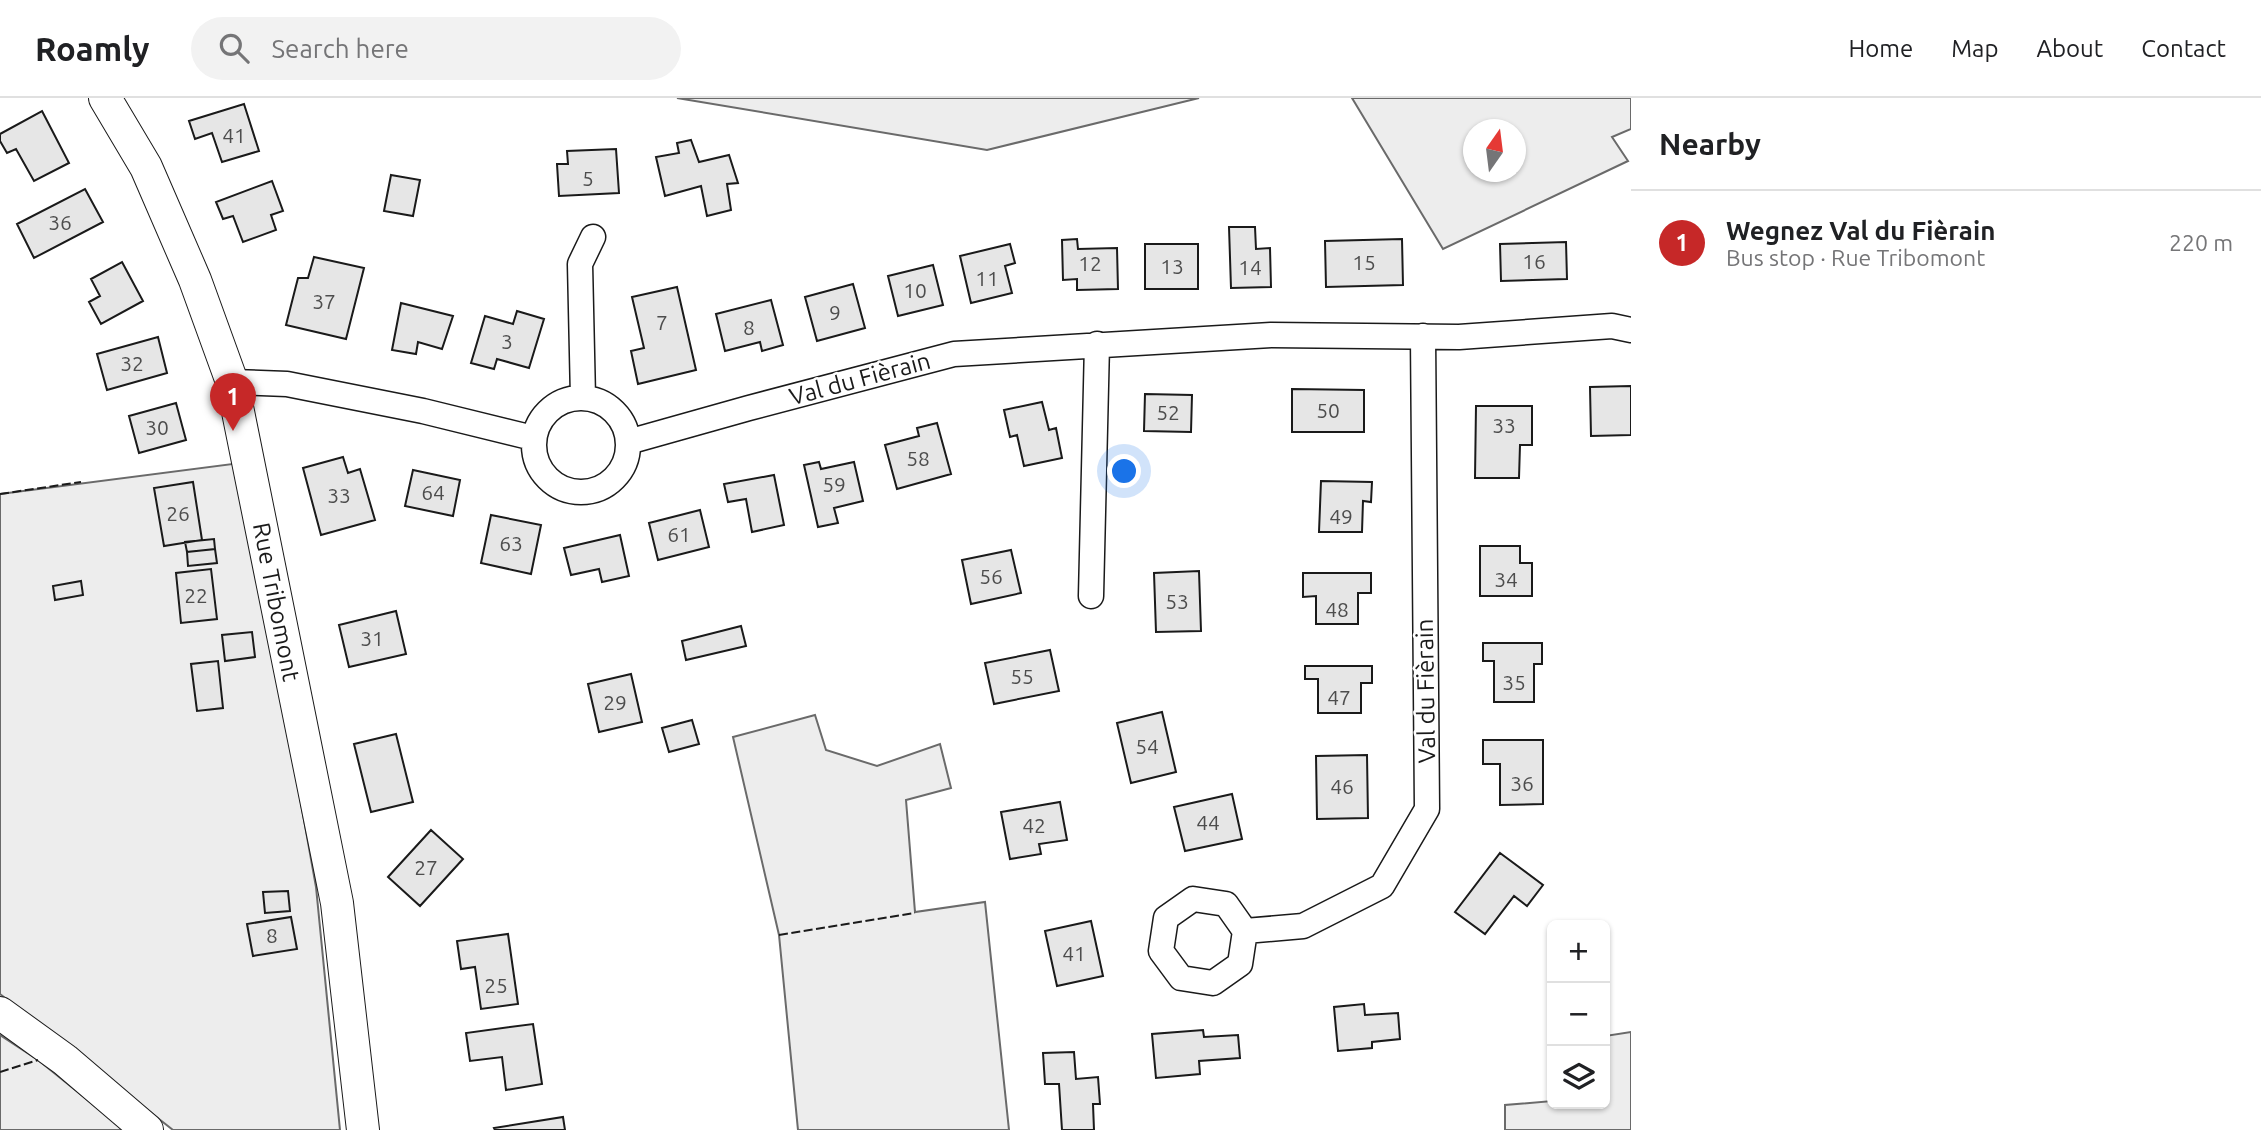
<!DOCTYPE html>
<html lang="en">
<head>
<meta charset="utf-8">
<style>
	:root { --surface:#fff; --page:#f2f2f2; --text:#202124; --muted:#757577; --line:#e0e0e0; --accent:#c62828 }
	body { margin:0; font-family:Ubuntu,sans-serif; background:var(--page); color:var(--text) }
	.controls { position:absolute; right:21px; bottom:21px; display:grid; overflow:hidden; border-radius:10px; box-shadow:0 2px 5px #0004 }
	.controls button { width:63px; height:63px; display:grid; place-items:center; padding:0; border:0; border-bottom:2px solid var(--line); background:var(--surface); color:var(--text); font:35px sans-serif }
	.compass { position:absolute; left:1463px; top:21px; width:63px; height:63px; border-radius:50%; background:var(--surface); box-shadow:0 2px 5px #0004; rotate:14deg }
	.you { position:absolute; left:1125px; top:374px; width:24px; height:24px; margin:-18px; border:5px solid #fff; border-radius:50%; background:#1a73e8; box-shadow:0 0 0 10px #1a73e833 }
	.badge { display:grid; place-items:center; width:46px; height:46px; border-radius:50%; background:var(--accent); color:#fff; font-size:23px; font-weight:700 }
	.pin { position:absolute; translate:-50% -58px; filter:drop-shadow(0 2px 4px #0008) }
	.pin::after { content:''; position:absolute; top:37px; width:24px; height:21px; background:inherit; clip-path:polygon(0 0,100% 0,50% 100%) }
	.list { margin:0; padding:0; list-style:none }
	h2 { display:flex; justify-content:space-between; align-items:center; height:91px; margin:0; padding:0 28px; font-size:30px }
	h2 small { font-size:23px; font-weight:400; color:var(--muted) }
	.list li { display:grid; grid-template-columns:46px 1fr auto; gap:21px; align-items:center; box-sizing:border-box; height:105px; padding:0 28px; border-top:2px solid var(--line) }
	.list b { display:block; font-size:26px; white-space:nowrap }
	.list p { margin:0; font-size:23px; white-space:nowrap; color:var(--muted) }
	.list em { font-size:23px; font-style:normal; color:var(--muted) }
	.icon { flex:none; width:38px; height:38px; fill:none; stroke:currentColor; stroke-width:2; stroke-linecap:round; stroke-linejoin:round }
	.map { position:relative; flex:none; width:1631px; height:1032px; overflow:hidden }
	header { display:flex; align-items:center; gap:42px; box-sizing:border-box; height:98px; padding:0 35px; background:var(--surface); border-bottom:2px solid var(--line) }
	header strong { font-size:33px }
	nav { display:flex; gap:38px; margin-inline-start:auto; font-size:24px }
	.search { width:490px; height:63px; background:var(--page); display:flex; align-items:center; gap:18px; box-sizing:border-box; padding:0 24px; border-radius:38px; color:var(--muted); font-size:26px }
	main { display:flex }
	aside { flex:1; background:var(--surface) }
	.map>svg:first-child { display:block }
</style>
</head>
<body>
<header>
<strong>Roamly</strong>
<div class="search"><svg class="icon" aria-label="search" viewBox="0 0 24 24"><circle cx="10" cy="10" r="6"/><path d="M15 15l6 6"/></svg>Search here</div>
<nav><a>Home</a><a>Map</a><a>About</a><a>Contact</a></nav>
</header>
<main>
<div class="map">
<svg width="1631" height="1032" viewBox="0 0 1631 1032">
	<rect width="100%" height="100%" fill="#fff"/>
	<path fill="#ededed" stroke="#6a6a6a" stroke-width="2" fill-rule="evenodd" d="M677,0H1199L987,52Z
		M1352,0H1631V31L1612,39L1628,63L1443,151ZM1474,32H1516V74H1474Z
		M240,365L316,789L340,1032H173L0,896V396Z
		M815,617L826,652L877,668L940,646L951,690L906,702L915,814L985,804L1009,1032H798L779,837L733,639Z
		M1631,934V1032H1505V1007L1552,1003V1006H1605V938Z
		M0,937L38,962L125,1032H0Z"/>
	<path fill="#e6e6e6" stroke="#1a1a1a" stroke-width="2" d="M244,6L259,53L222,64L212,35L195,41L189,23Z
		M42,13L69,65L34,83L16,51L7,55L0,43V36Z
		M691,42L699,64L729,57L738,85L727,86L731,112L707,118L701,88L665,98L656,59L679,55L677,45Z
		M616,51L619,95L559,98L557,66H568L567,53Z
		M391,77L420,82L413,118L384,113Z
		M272,83L283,113L271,117L276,132L243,144L233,118L223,121L216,104Z
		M85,91L103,124L34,160L17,126Z
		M1229,129H1255L1256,151L1270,150L1271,189L1231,190Z
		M1077,141L1078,151L1117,150L1118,191L1077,192V181L1063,182L1062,142Z
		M1402,141L1403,187L1326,189L1325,143Z
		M1566,144L1567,181L1501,183L1500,146Z
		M1010,146L1015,165L1005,168L1012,195L971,205L960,158Z
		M1145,146H1198V191H1145Z
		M314,159L364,170L346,241L286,227L298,180H308Z
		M122,164L143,203L101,226L89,204L100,198L91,181Z
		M933,167L943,207L898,218L888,178Z
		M853,186L865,230L817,243L805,199Z
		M677,189L696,272L638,286L631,253L644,250L632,199Z
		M771,202L783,247L762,253L760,244L725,253L716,216Z
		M401,205L453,218L442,251L418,244L416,256L392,252Z
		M517,213L544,221L529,270L497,261L494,271L471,265L485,218L513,226Z
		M158,239L167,275L107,292L97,256Z
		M1631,288V337L1591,338L1590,289Z
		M1292,291L1364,292V334H1292Z
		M1145,296L1192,297L1191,334L1144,333Z
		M1042,304L1049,332L1056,330L1062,360L1024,368L1017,337L1010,339L1004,312Z
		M176,305L186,342L139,355L129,318Z
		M1476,308H1532V347H1520L1519,380H1475Z
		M937,325L951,376L897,391L885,347L919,338L917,330Z
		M343,359L348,375L360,371L375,422L321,437L303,370Z
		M819,364L821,371L854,364L863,403L834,410L838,425L818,429L804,367Z
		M413,372L460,382L453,418L405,408Z
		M774,377L784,427L752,434L746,401L728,404L724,386Z
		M1321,383L1372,384L1371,404L1363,403L1362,434H1319Z
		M193,384L202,442L164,448L154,390Z
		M700,412L709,449L658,462L649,425Z
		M491,417L541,427L531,476L481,465Z
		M620,437L629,478L602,484L599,471L571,477L564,450Z
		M214,441L215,451L187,454L185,444Z
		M1480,448H1520V465H1532V498H1480Z
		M215,451L217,465L188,468L187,454Z
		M1011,452L1021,495L971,506L962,462Z
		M211,471L217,521L181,525L176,475Z
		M1199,473L1201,533L1156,534L1154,475Z
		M1303,475H1371V495H1358V526H1316V498L1303,499Z
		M81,483L83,497L55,502L53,488Z
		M396,513L406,556L349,569L339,527Z
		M741,528L746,548L686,562L682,543Z
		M252,534L255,559L225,563L222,537Z
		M1483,545H1542V566H1534V604H1494V563H1483Z
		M1050,552L1059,593L994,606L985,565Z
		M218,563L223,610L197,613L191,566Z
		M1305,568H1372V585H1361V615H1318V581H1305Z
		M631,576L642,624L599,634L588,586Z
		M1162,614L1176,674L1131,685L1117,625Z
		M692,622L699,646L669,654L662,630Z
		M396,636L413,704L371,714L354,646Z
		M1483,642H1543V706L1500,707V666H1483Z
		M1367,657L1368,720L1317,721L1316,658Z
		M1232,696L1242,741L1185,753L1174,709Z
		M1060,704L1067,742L1039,746L1041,756L1010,761L1001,714Z
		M431,732L463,761L420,808L388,779Z
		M1500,755L1543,787L1527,808L1514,798L1485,836L1455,814Z
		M288,793L290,813L265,815L263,794Z
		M291,819L297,851L253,858L247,826Z
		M1091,823L1103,878L1057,888L1045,833Z
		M508,836L518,906L481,911L475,869L461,871L457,843Z
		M1364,906L1365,917L1398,915L1400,941L1372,944V950L1338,953L1334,909Z
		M533,926L542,986L506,992L502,959L470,963L466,935Z
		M1203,932L1204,939L1238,937L1240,960L1199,963L1200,976L1156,980L1152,936Z
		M1074,954L1076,981L1098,979L1100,1006H1093L1094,1032H1062L1059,986H1045L1043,955Z
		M563,1019L565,1032H495L494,1030Z"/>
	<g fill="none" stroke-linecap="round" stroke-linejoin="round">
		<defs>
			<path id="minor" d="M232,284L287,286L423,313L533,340
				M583,300L580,166L593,139
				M534 347a47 47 0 1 1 94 0a47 47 0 1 1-94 0Z
				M628,344L749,310L954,256L1271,237L1459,239L1612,228L1631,232
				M1091,498L1097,246
				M1193,801L1226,806L1245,833L1240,866L1213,885L1181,880L1161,853L1166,820Z
				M1245,833L1303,828L1382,788L1427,711L1423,238"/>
			<path id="tertiary" d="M105,0L146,69L195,182L232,284L337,805L363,1032
				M0,915L65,962L147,1032"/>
		</defs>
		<use href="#minor" stroke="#1a1a1a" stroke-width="27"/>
		<use href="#tertiary" stroke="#1a1a1a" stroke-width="34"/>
		<use href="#minor" stroke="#fff" stroke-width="24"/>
		<use href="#tertiary" stroke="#fff" stroke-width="32"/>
		<path stroke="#1a1a1a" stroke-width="2" stroke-dasharray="9 3.5" stroke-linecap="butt" d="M0,396L81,384
			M779,837L915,815
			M0,974L38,962"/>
	</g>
	<g text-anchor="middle" stroke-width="5" stroke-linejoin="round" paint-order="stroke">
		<g font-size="21" fill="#4d4d4d">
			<text x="234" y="45">41</text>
			<text x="588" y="88">5</text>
			<text x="60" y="132">36</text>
			<text x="1534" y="171">16</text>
			<text x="1364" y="172">15</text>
			<text x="1090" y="173">12</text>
			<text x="1172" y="176">13</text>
			<text x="1250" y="177">14</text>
			<text x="987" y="188">11</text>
			<text x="915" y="200">10</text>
			<text x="324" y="211">37</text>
			<text x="835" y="222">9</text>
			<text x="662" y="232">7</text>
			<text x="749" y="237">8</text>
			<text x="507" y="251">3</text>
			<text x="132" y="273">32</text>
			<text x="1328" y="320">50</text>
			<text x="1168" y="322">52</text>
			<text x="1504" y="335">33</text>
			<text x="157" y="337">30</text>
			<text x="918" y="368">58</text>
			<text x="834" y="394">59</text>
			<text x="433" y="402">64</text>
			<text x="339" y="405">33</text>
			<text x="178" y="423">26</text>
			<text x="1341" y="426">49</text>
			<text x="679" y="444">61</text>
			<text x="511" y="453">63</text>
			<text x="991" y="486">56</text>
			<text x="1506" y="489">34</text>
			<text x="196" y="505">22</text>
			<text x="1177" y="511">53</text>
			<text x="1337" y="519">48</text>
			<text x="372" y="548">31</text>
			<text x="1022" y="586">55</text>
			<text x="1514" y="592">35</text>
			<text x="1339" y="607">47</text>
			<text x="615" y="612">29</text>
			<text x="1147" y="656">54</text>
			<text x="1522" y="693">36</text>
			<text x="1342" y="696">46</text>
			<text x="1208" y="732">44</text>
			<text x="1034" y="735">42</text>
			<text x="426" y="777">27</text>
			<text x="272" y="845">8</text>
			<text x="1074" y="863">41</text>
			<text x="496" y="895">25</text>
		</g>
		<g font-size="24" fill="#1a1a1a" stroke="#fff">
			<text transform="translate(860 281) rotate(-15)" y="8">Val du Fièrain</text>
			<text transform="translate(276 504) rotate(79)" y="8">Rue Tribomont</text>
			<text transform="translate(1426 593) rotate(-91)" y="8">Val du Fièrain</text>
		</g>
	</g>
</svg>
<div class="controls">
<button>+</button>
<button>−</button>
<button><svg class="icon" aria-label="layers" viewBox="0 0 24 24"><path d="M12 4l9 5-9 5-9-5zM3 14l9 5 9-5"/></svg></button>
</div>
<svg class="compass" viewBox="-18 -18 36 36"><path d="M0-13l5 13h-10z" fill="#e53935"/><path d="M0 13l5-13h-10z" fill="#757577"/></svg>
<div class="you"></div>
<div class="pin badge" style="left:233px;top:333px">1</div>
</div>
<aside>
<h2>Nearby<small></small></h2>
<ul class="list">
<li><span class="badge">1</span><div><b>Wegnez Val du Fièrain</b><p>Bus stop · Rue Tribomont</p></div><em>220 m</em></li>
</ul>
</aside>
</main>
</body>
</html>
